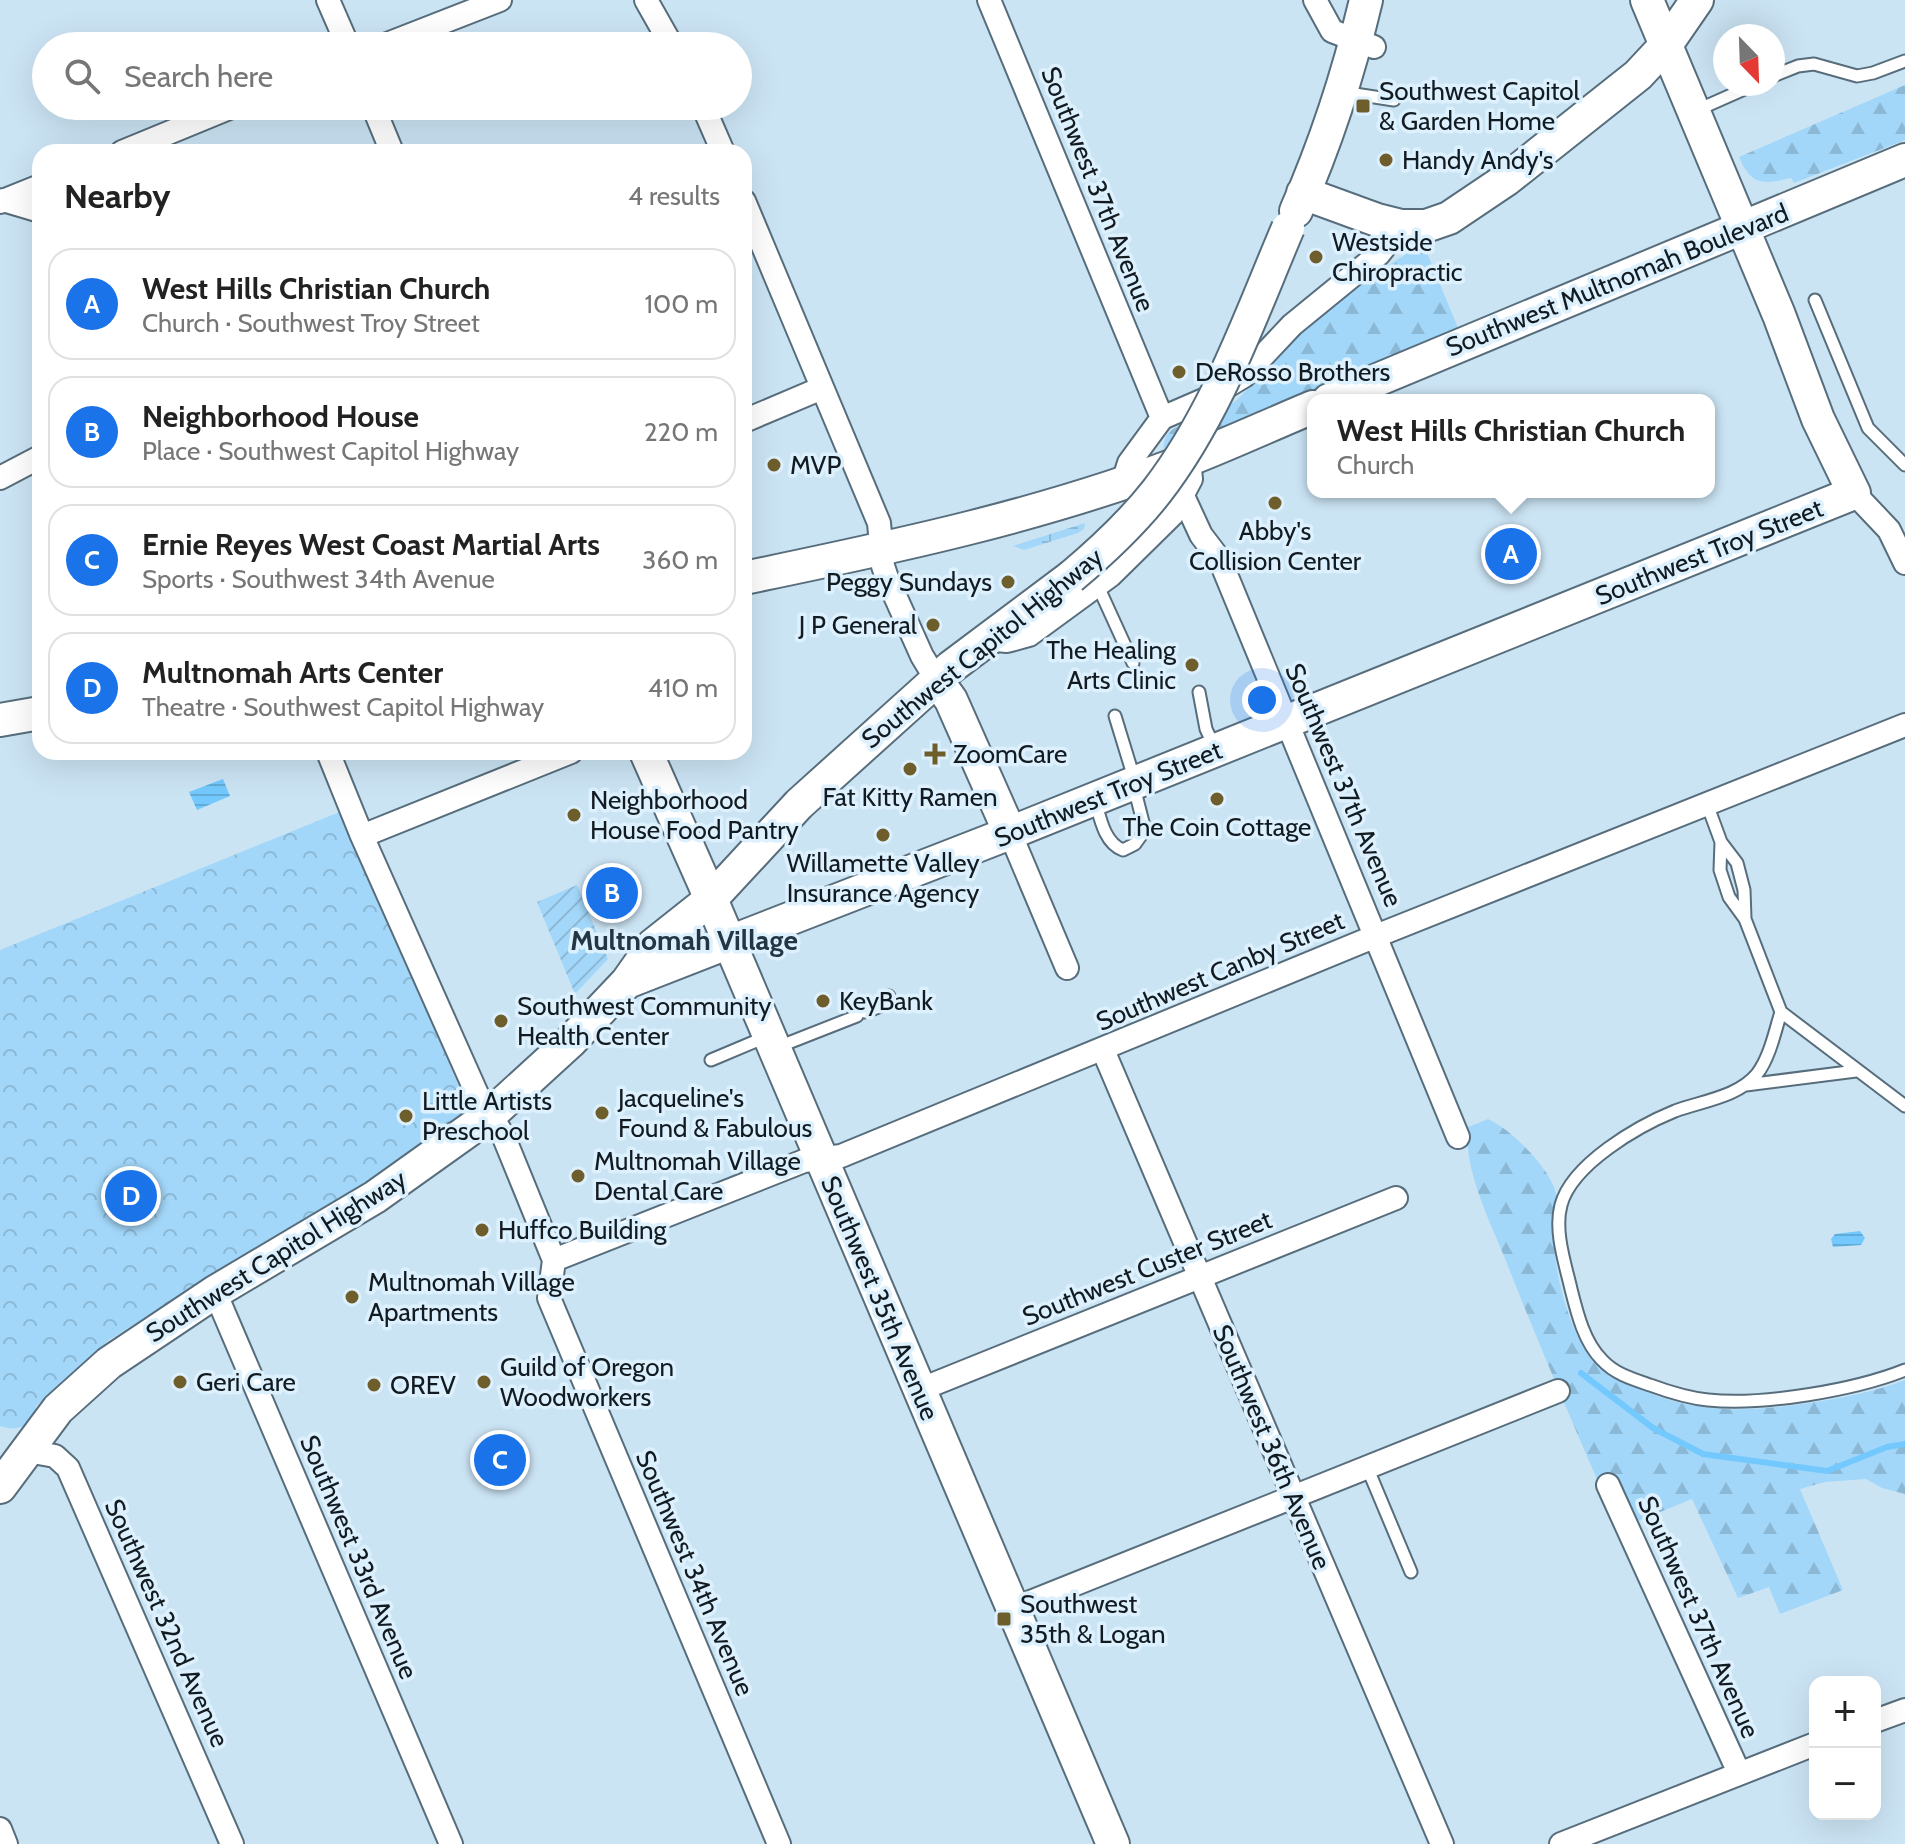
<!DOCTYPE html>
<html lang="en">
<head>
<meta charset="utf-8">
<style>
	:root { --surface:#fff; --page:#f6f6f6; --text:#222; --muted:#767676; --line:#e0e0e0; --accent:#1a73e8 }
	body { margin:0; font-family:Cabin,sans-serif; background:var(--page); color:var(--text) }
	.controls { position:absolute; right:24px; bottom:24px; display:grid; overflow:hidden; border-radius:16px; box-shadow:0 8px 32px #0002 }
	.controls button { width:72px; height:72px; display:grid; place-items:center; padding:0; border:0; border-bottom:2px solid var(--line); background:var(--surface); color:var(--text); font:40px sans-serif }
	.compass { position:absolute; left:1713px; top:24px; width:72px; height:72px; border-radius:50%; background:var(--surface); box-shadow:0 8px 32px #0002; rotate:157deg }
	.you { position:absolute; left:1262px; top:700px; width:28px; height:28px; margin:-20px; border:6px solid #fff; border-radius:50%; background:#1a73e8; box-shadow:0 0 0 12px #1a73e833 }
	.badge { display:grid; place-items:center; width:52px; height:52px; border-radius:50%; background:var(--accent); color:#fff; font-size:26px; font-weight:700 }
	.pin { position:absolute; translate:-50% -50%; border:4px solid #fff; box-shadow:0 2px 8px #0006 }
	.popup { position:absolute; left:1307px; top:394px; width:408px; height:104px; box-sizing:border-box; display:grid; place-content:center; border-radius:16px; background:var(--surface); filter:drop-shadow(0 2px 6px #0005); font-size:26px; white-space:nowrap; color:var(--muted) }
	.popup b { font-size:30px; color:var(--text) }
	.popup::after { content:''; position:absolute; left:50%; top:100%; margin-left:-16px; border:16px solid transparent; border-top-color:var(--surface) }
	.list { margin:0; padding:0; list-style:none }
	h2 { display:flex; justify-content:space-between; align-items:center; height:104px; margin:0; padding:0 32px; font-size:34px }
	h2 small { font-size:26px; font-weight:400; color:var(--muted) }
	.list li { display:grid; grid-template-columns:52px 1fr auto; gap:24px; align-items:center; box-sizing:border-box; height:112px; margin:0 16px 16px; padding:0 16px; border:2px solid var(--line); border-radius:24px }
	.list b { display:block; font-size:30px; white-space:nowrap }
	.list p { margin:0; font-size:26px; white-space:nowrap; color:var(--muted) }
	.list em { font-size:26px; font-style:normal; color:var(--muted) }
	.icon { flex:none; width:44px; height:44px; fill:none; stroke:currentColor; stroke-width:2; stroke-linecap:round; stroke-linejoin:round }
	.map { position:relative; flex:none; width:1905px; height:1844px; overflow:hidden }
	.search { position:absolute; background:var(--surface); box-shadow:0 8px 32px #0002; left:32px; top:32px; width:720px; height:88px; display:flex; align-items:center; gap:20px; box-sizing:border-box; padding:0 28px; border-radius:44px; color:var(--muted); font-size:30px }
	.panel { position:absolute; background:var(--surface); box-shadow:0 8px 32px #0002; left:32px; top:144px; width:720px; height:616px; border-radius:24px }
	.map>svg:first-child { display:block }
</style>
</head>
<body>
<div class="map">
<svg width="1905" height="1844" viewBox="0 0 1905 1844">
	<defs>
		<pattern id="forest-firs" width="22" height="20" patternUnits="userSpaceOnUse" patternTransform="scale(2)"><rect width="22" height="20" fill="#a3d7f9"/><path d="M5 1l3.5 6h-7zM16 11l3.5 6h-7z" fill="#8bb8d5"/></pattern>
		<pattern id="wetland-marsh" width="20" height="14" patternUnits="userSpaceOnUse" patternTransform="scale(2)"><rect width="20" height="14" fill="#a3d7f9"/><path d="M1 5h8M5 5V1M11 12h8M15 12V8" fill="none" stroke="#8bb8d5"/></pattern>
		<pattern id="park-crowns" width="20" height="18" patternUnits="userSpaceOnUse" patternTransform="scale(2)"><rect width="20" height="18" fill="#a3d7f9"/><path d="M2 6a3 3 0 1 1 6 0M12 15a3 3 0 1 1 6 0" fill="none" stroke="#8bb8d5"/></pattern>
		<pattern id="garden-furrows" width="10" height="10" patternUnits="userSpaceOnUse" patternTransform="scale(2)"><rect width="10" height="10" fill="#a3d7f9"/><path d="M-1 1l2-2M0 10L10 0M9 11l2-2" fill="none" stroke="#8bb8d5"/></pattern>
		<pattern id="water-rules" width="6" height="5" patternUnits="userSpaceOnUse" patternTransform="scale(2)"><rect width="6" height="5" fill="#73c9fd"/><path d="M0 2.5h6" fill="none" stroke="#62acd9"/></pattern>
	</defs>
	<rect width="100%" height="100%" fill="#cbe4f4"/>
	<path fill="url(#forest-firs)" d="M1905,85V140L1794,183L1791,178C1762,185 1751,185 1739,157Z
		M1423,243L1458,328L1164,453C1161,425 1183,426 1203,418C1216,413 1227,407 1238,399L1311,321L1338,298Z
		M1488,1119C1511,1129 1551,1169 1556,1194C1558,1206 1553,1219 1553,1231C1554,1268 1565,1316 1584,1348C1596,1367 1612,1376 1632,1385C1695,1416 1749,1412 1816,1402C1847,1397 1876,1391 1905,1380V1494L1882,1488L1866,1479L1825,1482L1800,1489L1843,1590L1780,1614L1769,1587L1738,1598L1692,1499L1619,1529C1579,1439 1540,1348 1504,1256C1489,1219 1463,1168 1468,1127Z"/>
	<path fill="url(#wetland-marsh)" d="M1085,523L1084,529L1078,533L1024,550L1013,546Z"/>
	<path fill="url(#park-crowns)" d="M342,811L468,1108C465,1119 437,1132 426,1140C347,1199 258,1245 178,1302L168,1303L109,1340L36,1406L35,1418C25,1428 13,1431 0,1426V950Z"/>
	<path fill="url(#garden-furrows)" d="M577,885L608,959L575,994L537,902Z"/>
	<path fill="url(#water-rules)" d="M223,779L230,796L197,810L189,792Z
		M1860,1231L1865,1238L1861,1245L1833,1247L1831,1239L1835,1234Z"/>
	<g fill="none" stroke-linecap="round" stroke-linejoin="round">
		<path stroke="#73c9fd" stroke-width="6" d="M1581,1373L1653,1428L1703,1454L1827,1471L1887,1447L1905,1444"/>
		<defs>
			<path id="lane" d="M1773,76L1798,66L1814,64L1857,76L1873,73L1905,61
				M1342,92L1394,100
				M1695,111L1756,84
				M1815,300L1868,428L1905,465
				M1097,584L1133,663
				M1199,692L1206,729L1214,746
				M1115,716L1134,778
				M1095,800C1100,817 1104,843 1123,850L1135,844L1145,830L1134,787
				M1707,804L1721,842L1737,863L1744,890L1745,918
				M1721,842L1720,870L1729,897L1745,919L1781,1012L1905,1106
				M865,1012L884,1005L889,996
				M1781,1012C1775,1031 1770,1057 1757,1074C1738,1097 1702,1101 1675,1111C1638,1126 1572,1164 1561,1205C1554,1231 1565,1263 1571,1289C1577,1313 1584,1342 1602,1360C1615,1374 1632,1379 1650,1385C1669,1392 1688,1398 1708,1400C1762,1406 1855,1390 1905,1370
				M778,1047L857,1016
				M711,1060L768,1036
				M1746,1085L1856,1071
				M1367,1467L1411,1572"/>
			<path id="street" d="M328,0L348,46
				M646,0L672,46
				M989,0L1162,418
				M1315,0L1332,31L1374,47
				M382,46L500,0
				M373,106L392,152
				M703,106L723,152
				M122,152L234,106
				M3,200L40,211
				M744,201L879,523L883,566L887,578L922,656L936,679
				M0,202L40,186
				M744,421L822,388
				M0,478L40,457
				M1123,482L1129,463L1162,418L1206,399L1244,376L1292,325L1379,254L1401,226
				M1854,493L1889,530L1905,563
				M1183,496L1201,535L1220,560L1458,1137
				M986,639L1007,641L1029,635L1111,575L1172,515L1191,479L1189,459
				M328,752L362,836L477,1094L503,1135L554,1260L549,1298L779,1844
				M1010,833L1067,968
				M362,836L571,752
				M1103,1050L1442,1844
				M554,1260L804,1161L841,1156L1376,936L1905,725
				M215,1292L451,1844
				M919,1390L1396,1198
				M27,1451L55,1456L68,1468L232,1844
				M1608,1485L1739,1773
				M1013,1609L1558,1391
				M1875,1721L1905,1710
				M0,1829L6,1844
				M1561,1844L1815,1744"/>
			<path id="secondary" d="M1303,193L1377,220L1401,226H1426L1449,218L1507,179L1638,75L1666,45L1697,0
				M1296,211C1326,143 1349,72 1366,0
				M1329,400L1905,160
				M744,578C894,547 1046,515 1190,459C1231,443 1272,424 1313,407
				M936,679L951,700L1010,833
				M0,720L40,713
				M646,752L711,899L1113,1844
				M627,982L1010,833L1854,493L1818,419L1779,315L1647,0
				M0,1487L58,1409L109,1363L215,1292L375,1197L490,1115L570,1042L627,982L653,945L711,899L799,804L951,667L1071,577"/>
		</defs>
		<use href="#lane" stroke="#576d7c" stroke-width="15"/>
		<use href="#street" stroke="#576d7c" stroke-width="26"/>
		<use href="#secondary" stroke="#576d7c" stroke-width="36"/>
		<use href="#lane" stroke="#fff" stroke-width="11"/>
		<use href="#street" stroke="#fff" stroke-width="22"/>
		<use href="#secondary" stroke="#fff" stroke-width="32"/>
		<defs>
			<path id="secondary-bridge" d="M1071,577C1102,551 1132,523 1157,491C1217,413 1250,317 1288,228"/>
		</defs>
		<use href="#secondary-bridge" stroke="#576d7c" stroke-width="36" stroke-linecap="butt"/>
		<use href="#secondary-bridge" stroke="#fff" stroke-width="32"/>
	</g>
	<g fill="#6e5e2c" stroke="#dcf0fd" stroke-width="3">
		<rect x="1355" y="98" width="16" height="16" rx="4"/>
		<circle cx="1386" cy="160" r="8"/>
		<circle cx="1316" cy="257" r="8"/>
		<circle cx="1179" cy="372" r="8"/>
		<circle cx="774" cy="465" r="8"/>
		<circle cx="1275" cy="503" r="8"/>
		<circle cx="1008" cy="582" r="8"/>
		<circle cx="933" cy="625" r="8"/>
		<circle cx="1192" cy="665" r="8"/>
		<path d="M931 742h8v8h8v8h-8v8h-8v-8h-8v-8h8z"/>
		<circle cx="910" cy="769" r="8"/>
		<circle cx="1217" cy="799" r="8"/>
		<circle cx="574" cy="815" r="8"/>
		<circle cx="883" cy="835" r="8"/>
		<circle cx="823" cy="1001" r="8"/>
		<circle cx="501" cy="1021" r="8"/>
		<circle cx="602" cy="1113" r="8"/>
		<circle cx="406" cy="1116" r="8"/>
		<circle cx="578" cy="1176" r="8"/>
		<circle cx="482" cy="1230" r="8"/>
		<circle cx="352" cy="1297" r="8"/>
		<circle cx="180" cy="1382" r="8"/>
		<circle cx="484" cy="1382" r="8"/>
		<circle cx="374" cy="1385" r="8"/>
		<rect x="996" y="1611" width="16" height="16" rx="4"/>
	</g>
	<g text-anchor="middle" stroke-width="7" stroke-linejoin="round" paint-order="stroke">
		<g font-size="26" fill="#121b21" stroke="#dcf0fd" text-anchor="start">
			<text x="1379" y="100">Southwest Capitol<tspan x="1379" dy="30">&amp; Garden Home</tspan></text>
			<text x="1402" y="169">Handy Andy's</text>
			<text x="1332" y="251">Westside<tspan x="1332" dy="30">Chiropractic</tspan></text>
			<text x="1195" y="381">DeRosso Brothers</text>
			<text x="790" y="474">MVP</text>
			<text x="1275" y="540" text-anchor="middle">Abby's<tspan x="1275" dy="30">Collision Center</tspan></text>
			<text x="992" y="591" text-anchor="end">Peggy Sundays</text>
			<text x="917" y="634" text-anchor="end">J P General</text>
			<text x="1176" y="659" text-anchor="end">The Healing<tspan x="1176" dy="30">Arts Clinic</tspan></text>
			<text x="953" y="763">ZoomCare</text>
			<text x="910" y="806" text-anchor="middle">Fat Kitty Ramen</text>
			<text x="590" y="809">Neighborhood<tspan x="590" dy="30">House Food Pantry</tspan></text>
			<text x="1217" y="836" text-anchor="middle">The Coin Cottage</text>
			<text x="883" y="872" text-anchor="middle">Willamette Valley<tspan x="883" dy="30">Insurance Agency</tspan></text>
			<text x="839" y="1010">KeyBank</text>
			<text x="517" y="1015">Southwest Community<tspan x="517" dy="30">Health Center</tspan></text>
			<text x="618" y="1107">Jacqueline's<tspan x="618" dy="30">Found &amp; Fabulous</tspan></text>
			<text x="422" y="1110">Little Artists<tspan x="422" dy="30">Preschool</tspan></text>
			<text x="594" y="1170">Multnomah Village<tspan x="594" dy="30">Dental Care</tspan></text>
			<text x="498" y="1239">Huffco Building</text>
			<text x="368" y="1291">Multnomah Village<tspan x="368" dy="30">Apartments</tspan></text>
			<text x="500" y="1376">Guild of Oregon<tspan x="500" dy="30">Woodworkers</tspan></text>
			<text x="196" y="1391">Geri Care</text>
			<text x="390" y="1394">OREV</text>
			<text x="1020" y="1613">Southwest<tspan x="1020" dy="30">35th &amp; Logan</tspan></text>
		</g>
		<g font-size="26" fill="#121b21" stroke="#dcf0fd">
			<text transform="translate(1098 189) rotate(68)" y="9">Southwest 37th Avenue</text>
			<text transform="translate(1617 280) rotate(-22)" y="9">Southwest Multnomah Boulevard</text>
			<text transform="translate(1709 552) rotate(-22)" y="9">Southwest Troy Street</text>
			<text transform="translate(982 648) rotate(-39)" y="9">Southwest Capitol Highway</text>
			<text transform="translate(1344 785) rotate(67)" y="9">Southwest 37th Avenue</text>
			<text transform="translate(1108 794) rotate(-22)" y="9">Southwest Troy Street</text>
			<text transform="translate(1220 971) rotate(-23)" y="9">Southwest Canby Street</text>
			<text transform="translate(276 1256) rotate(-32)" y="9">Southwest Capitol Highway</text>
			<text transform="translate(1147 1268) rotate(-22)" y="9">Southwest Custer Street</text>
			<text transform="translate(880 1298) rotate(67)" y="9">Southwest 35th Avenue</text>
			<text transform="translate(1272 1447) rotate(67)" y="9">Southwest 36th Avenue</text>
			<text transform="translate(359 1557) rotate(67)" y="9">Southwest 33rd Avenue</text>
			<text transform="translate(695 1573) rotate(67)" y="9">Southwest 34th Avenue</text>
			<text transform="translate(1699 1617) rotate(66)" y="9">Southwest 37th Avenue</text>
			<text transform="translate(167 1623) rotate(66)" y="9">Southwest 32nd Avenue</text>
		</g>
		<g font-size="28" font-weight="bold" fill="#223743" stroke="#dcf0fd">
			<text x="684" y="950">Multnomah Village</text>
		</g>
	</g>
</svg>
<div class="controls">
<button>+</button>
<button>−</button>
</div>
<svg class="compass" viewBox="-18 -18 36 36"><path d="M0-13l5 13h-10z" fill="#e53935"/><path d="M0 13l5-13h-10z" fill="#767676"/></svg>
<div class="you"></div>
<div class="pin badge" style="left:1511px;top:554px">A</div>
<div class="popup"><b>West Hills Christian Church</b>Church</div>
<div class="pin badge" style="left:612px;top:893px">B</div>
<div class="pin badge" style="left:500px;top:1460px">C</div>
<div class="pin badge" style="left:131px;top:1196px">D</div>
<div class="search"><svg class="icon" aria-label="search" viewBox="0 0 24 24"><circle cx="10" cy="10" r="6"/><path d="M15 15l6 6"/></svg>Search here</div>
<section class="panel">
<h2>Nearby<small>4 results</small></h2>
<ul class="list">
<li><span class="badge">A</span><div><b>West Hills Christian Church</b><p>Church · Southwest Troy Street</p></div><em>100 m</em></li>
<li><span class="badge">B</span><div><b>Neighborhood House</b><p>Place · Southwest Capitol Highway</p></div><em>220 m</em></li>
<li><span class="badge">C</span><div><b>Ernie Reyes West Coast Martial Arts</b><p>Sports · Southwest 34th Avenue</p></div><em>360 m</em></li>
<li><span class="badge">D</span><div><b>Multnomah Arts Center</b><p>Theatre · Southwest Capitol Highway</p></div><em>410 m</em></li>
</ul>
</section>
</div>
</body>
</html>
